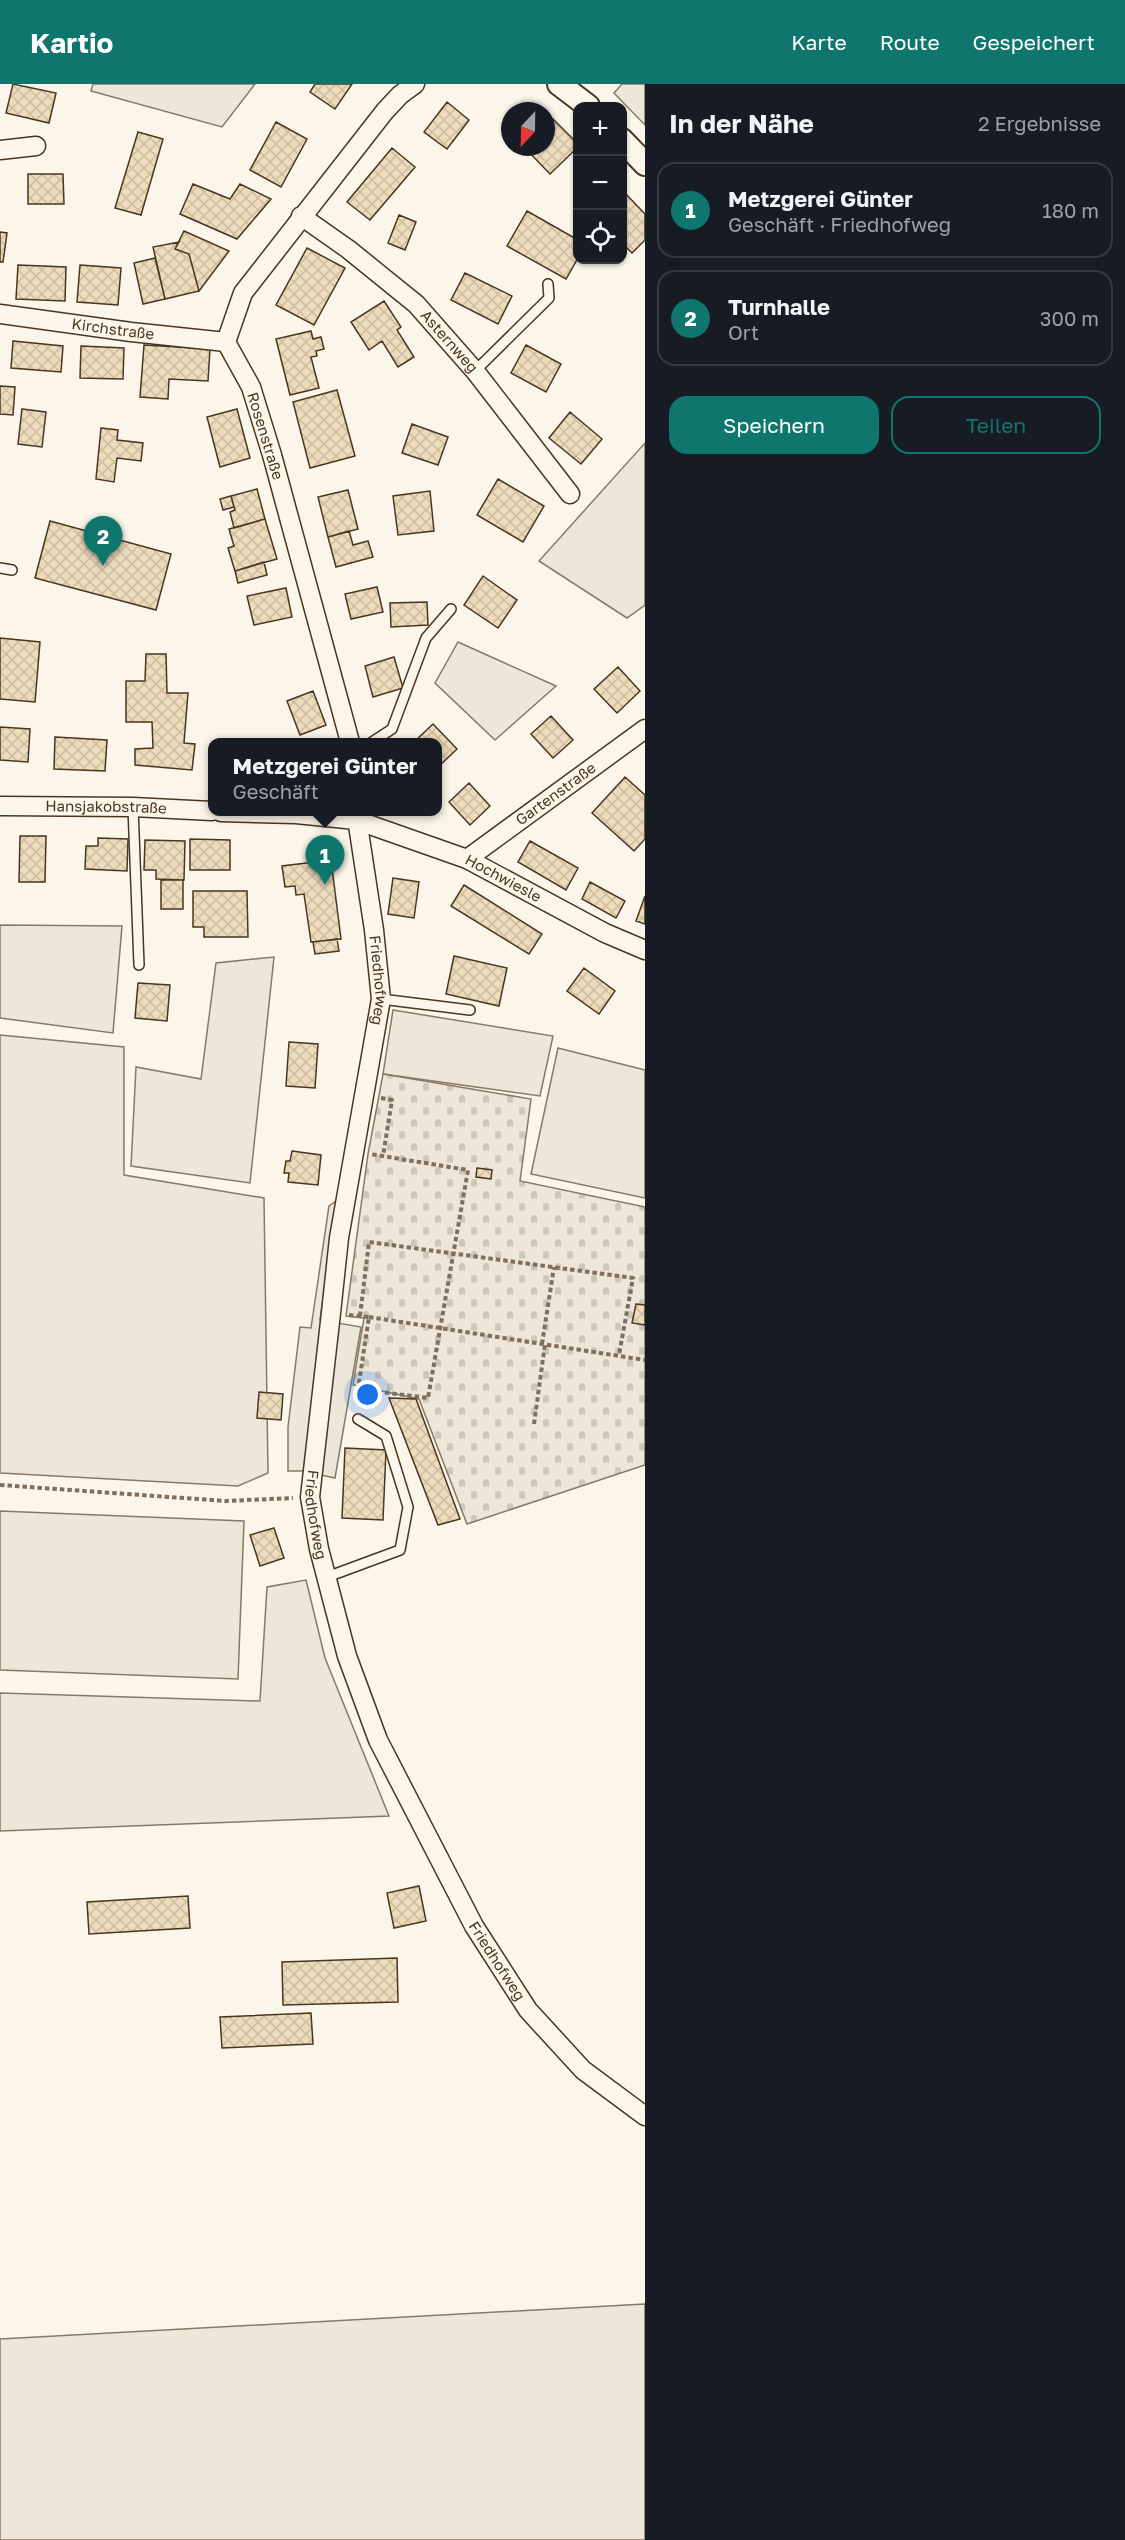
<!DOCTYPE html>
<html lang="de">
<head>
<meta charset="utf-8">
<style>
	:root { --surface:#171b24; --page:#242831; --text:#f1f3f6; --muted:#9ea1a6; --line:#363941; --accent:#0f766e }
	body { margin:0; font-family:"Golos Text",sans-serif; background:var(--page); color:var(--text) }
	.controls { position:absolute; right:18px; top:18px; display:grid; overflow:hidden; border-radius:12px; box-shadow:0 2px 4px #0004 }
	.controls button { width:54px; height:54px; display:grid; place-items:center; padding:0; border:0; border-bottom:2px solid var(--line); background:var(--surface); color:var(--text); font:30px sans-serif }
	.compass { position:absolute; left:501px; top:18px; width:54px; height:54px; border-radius:50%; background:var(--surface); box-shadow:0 2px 4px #0004; rotate:202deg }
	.you { position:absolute; left:368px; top:1311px; width:21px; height:21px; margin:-15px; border:4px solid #fff; border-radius:50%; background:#1a73e8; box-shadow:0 0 0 9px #1a73e833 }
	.badge { display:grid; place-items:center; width:39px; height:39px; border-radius:50%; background:var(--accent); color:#fff; font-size:20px; font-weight:700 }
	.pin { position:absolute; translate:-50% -50px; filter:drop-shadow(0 2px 3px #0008) }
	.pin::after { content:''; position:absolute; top:32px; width:21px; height:18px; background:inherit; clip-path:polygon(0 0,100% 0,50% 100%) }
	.popup { position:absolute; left:208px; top:654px; width:234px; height:78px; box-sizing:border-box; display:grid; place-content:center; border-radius:12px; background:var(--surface); filter:drop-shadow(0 2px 4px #0005); font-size:20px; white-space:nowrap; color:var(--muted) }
	.popup b { font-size:22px; color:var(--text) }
	.popup::after { content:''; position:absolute; left:50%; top:100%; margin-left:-12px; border:12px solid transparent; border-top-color:var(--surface) }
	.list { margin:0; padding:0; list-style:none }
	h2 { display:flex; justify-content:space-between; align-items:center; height:78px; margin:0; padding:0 24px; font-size:26px }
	h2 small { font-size:20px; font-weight:400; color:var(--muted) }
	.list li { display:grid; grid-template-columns:39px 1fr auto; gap:18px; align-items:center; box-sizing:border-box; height:96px; margin:0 12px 12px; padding:0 12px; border:2px solid var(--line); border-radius:18px }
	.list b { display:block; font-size:22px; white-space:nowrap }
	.list p { margin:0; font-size:20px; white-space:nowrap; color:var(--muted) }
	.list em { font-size:20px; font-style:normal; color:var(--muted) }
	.actions { display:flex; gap:12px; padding:18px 24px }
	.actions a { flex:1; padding:14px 0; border:2px solid var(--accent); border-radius:18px; text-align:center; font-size:21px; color:var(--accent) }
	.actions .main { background:var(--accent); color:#fff }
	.icon { flex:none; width:33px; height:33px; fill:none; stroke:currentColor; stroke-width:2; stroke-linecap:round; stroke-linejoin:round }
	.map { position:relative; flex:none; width:645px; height:2456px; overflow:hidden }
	header { display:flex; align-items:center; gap:36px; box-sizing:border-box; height:84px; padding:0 30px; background:var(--accent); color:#fff }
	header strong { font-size:28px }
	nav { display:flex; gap:33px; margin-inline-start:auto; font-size:21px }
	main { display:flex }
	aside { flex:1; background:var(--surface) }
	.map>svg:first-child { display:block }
</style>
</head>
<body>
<header>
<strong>Kartio</strong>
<nav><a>Karte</a><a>Route</a><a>Gespeichert</a></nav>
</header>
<main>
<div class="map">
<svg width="645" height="2456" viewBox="0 0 645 2456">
	<defs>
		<pattern id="cemetery-stones" width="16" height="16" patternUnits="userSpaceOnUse" patternTransform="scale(1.5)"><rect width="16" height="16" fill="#ede6d9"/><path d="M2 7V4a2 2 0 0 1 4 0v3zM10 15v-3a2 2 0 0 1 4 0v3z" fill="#cdc6ba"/></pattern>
		<pattern id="building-cross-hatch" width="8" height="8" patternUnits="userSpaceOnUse" patternTransform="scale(1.5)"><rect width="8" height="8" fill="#ecdcbc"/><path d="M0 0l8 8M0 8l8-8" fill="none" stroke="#ccbda1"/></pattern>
	</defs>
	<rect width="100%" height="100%" fill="#fbf6e9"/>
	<path fill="#ede6d9" stroke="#887966" stroke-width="1.5" d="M93,0H255L222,43L91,7Z
		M645,359V521L627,534L539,477Z
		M458,558L556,602L495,656L435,599Z
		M0,841L122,842L113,949L0,934Z
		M274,873L250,1099L131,1082L136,983L201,995L216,879Z
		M393,926L553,952L540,1012L383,990Z
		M0,951L124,963V1091L264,1114L268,1389L238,1402L0,1389Z
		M558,964L645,986V1114L531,1090Z
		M0,1427L244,1437L238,1595L0,1586Z
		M306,1496L325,1574L389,1732L0,1747V1609L260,1617L267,1503Z
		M645,2220V2456H0V2255Z"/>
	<path fill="url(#cemetery-stones)" stroke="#887966" stroke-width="1.5" d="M383,990L531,1015L520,1097L645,1123V1381L467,1440L419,1315L353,1301L364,1234L346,1232L368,1070Z"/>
	<path fill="#ede7d9" stroke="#887966" stroke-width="1.5" d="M622,0H645V41L614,9Z
		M336,1117L320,1236L361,1243L335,1394L303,1387H288V1343L300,1243L311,1244L329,1122Z"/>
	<path fill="url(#building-cross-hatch)" stroke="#4a3520" stroke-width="1.5" d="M13,0L56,9L49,39L6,29Z
		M315,0H352L335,25L310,8Z
		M447,18L469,36L447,65L424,48Z
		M553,35L578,60V63L550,90L524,63H546V42Z
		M276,38L307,55L281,103L250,86Z
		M138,48L163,55L141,131L115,124Z
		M392,64L415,83L370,136L347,118Z
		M28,90H63L64,120H28Z
		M193,100L230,115L240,100L271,115L237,155L180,130Z
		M623,107L645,130V156L632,169L622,159Z
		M527,127L578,156V174L566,195L507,162Z
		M399,131L416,138L405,166L388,159Z
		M184,147L229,167L199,207L189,170L175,165Z
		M0,148L7,149L3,178H0Z
		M179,158L175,165L189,170L199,207L165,215L153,163Z
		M307,164L345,184L314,241L276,221Z
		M155,174L165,215L143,220L134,179Z
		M18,181L66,183L65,217L16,215Z
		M80,181L121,184L118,221L77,218Z
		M465,189L512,212L498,240L451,216Z
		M384,217L401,243L397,246L414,273L398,283L382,257L369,266L351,238Z
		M311,247L313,255L321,253L324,265L316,267L317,272L311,273L319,304L290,311L276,255Z
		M13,257L63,262L61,288L11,284Z
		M144,261L210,265L208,297L169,295L168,315L140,313Z
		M526,261L561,280L546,308L511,289Z
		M81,262L124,264L123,295L80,294Z
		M0,302L15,303L13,331L0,330Z
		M337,306L355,372L310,384L293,318Z
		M22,325L46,328L42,363L18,360Z
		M237,325L250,374L220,383L207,333Z
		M570,328L602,355L581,380L549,354Z
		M412,340L448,353L438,381L402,369Z
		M101,344L118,346L117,356L143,359L141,377L117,374L114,398L96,395Z
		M498,395L544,422L523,458L477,431Z
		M257,405L265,435L234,444L230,428L235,426L231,412Z
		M348,406L358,445L328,453L318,413Z
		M430,407L434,447L398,451L393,412Z
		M231,412L234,423L223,426L220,415Z
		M265,435L277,475L235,487L228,464L234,462L229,445Z
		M50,437L171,470L156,526L35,494Z
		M349,447L353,461L368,457L373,473L336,483L328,453Z
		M264,478L267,491L238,499L235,487Z
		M483,492L517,516L498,544L464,521Z
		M377,503L383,528L351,535L345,510Z
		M286,504L292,533L254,541L247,512Z
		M427,518L428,541L391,543L390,519Z
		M0,554L40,558L35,618L0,615Z
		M146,570H166L167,609H188L184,659L195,660L192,686L135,681V665L153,664L152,638H126V597H145Z
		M394,573L403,604L373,613L365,582Z
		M618,583L640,607L617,629L594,605Z
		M313,607L326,641L300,651L287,617Z
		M551,632L573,656L553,674L531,650Z
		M433,640L457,665L437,684V658H414Z
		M0,643L30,645L28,678L0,676Z
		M55,653L107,656L105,687L54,685Z
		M625,693L645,711V755L634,767L592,729Z
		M469,699L490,722L470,741L449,718Z
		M20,752H46L45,798H19Z
		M98,754L128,755L127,787L85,785L86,762H98Z
		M190,755L230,756V786H190Z
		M145,756L185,757L184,796L156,795V786H144Z
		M530,757L578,784L566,806L518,778Z
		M331,776L341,855L311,858L304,810L296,811L295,802L285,803L282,782Z
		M393,794L419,798L414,834L388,830Z
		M161,796H183V825H161Z
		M590,798L625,817L616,834L582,815Z
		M464,801L542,850L529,870L451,822Z
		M193,807H247L248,853H204V843H193Z
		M645,812V840L636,837Z
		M337,855L339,867L315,870L313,858Z
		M454,872L507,884L499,922L446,910Z
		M584,884L615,907L599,930L567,907Z
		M138,899L170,901L167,937L135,934Z
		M289,958L318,960L315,1004L286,1002Z
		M292,1067L321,1071L318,1101L288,1098L289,1089H284L286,1077H290Z
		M477,1084L492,1086L491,1095L476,1093Z
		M636,1220L645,1221V1241L632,1239Z
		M259,1308L283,1310L281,1336L257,1334Z
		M389,1314L416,1315L460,1435L438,1441Z
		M345,1364L386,1366L383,1436L342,1434Z
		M274,1444L284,1474L260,1482L250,1451Z
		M419,1802L426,1837L394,1844L387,1809Z
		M188,1812L190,1844L89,1850L87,1818Z
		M397,1874L398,1918L283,1921L282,1878Z
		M311,1929L313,1960L222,1964L220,1933Z"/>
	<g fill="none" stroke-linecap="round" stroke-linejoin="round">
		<defs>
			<path id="service" d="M475,287L549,214L548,200
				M0,484L12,486
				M372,658L392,645L426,554L451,525
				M133,723L139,881
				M381,915L470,926
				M327,1493L400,1466L408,1423L386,1352L358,1335"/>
			<g id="minor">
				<path d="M0,66L36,62"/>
				<path id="s1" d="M301,132L348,165L416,220L475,287L570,410"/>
				<path id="s2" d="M0,230L131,248L226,258"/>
				<path d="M350,658L272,371L251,303L226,258L243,209L385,27L400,11L415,0"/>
				<path id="s3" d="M0,722L133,723L212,727"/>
				<path id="s4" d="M221,728L296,730L356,736L467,775L605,849L645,866"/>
				<path id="s5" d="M356,728L374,846L381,915L339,1154L331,1229L310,1413L319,1465L347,1572L378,1656L474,1842L528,1926L583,1986L645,2032"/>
				<path id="s6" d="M467,775L645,645"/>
			</g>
			<path id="tertiary" d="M559,0L588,22
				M622,56L645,80"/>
		</defs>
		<use href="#service" stroke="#4a3520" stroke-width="12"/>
		<use href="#minor" stroke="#4a3520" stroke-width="21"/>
		<use href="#tertiary" stroke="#4a3520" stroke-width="26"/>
		<path stroke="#7f6f5c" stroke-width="4" stroke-dasharray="4.5 3" stroke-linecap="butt" d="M381,1014L392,1016L383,1072
			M349,1231L369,1233L358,1305L428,1314L468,1086L370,1070
			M360,1232L369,1158L633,1194L619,1271
			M369,1233L645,1276
			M542,1260L554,1183
			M534,1340L545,1260
			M0,1401L226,1417L293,1414"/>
		<use href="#service" stroke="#fbf6e9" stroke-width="9"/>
		<use href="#minor" stroke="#fbf6e9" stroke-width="18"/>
		<use href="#tertiary" stroke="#fbf6e9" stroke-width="22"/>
	</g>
	<g text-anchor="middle" stroke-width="4.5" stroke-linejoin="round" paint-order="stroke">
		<g font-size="15" fill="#4a3520" stroke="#fbf6e9">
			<text dy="5" stroke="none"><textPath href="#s2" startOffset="114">Kirchstraße</textPath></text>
			<text dy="5" stroke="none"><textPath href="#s1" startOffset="195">Asternweg</textPath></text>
			<text transform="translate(265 352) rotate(73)" y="5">Rosenstraße</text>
			<text dy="5" stroke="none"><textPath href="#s6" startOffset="110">Gartenstraße</textPath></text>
			<text dy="5" stroke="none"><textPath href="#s3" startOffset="106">Hansjakobstraße</textPath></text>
			<text dy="5" stroke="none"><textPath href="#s4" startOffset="294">Hochwiesle</textPath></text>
			<text dy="5" stroke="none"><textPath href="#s5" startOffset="170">Friedhofweg</textPath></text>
			<text dy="5" stroke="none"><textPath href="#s5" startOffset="710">Friedhofweg</textPath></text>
			<text dy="5" stroke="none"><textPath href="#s5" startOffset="1196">Friedhofweg</textPath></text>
		</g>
	</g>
</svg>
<div class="controls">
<button>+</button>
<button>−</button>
<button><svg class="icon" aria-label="locate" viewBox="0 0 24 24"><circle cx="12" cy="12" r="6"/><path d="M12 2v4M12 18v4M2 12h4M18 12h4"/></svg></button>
</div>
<svg class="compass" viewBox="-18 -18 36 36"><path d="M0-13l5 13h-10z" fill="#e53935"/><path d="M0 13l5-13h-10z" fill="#9ea1a6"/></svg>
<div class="you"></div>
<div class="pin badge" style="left:325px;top:801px">1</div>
<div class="popup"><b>Metzgerei Günter</b>Geschäft</div>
<div class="pin badge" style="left:103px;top:482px">2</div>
</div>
<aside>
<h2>In der Nähe<small>2 Ergebnisse</small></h2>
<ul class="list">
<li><span class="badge">1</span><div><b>Metzgerei Günter</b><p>Geschäft · Friedhofweg</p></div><em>180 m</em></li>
<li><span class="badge">2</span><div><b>Turnhalle</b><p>Ort</p></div><em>300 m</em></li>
</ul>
<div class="actions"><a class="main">Speichern</a><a>Teilen</a></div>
</aside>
</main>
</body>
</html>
